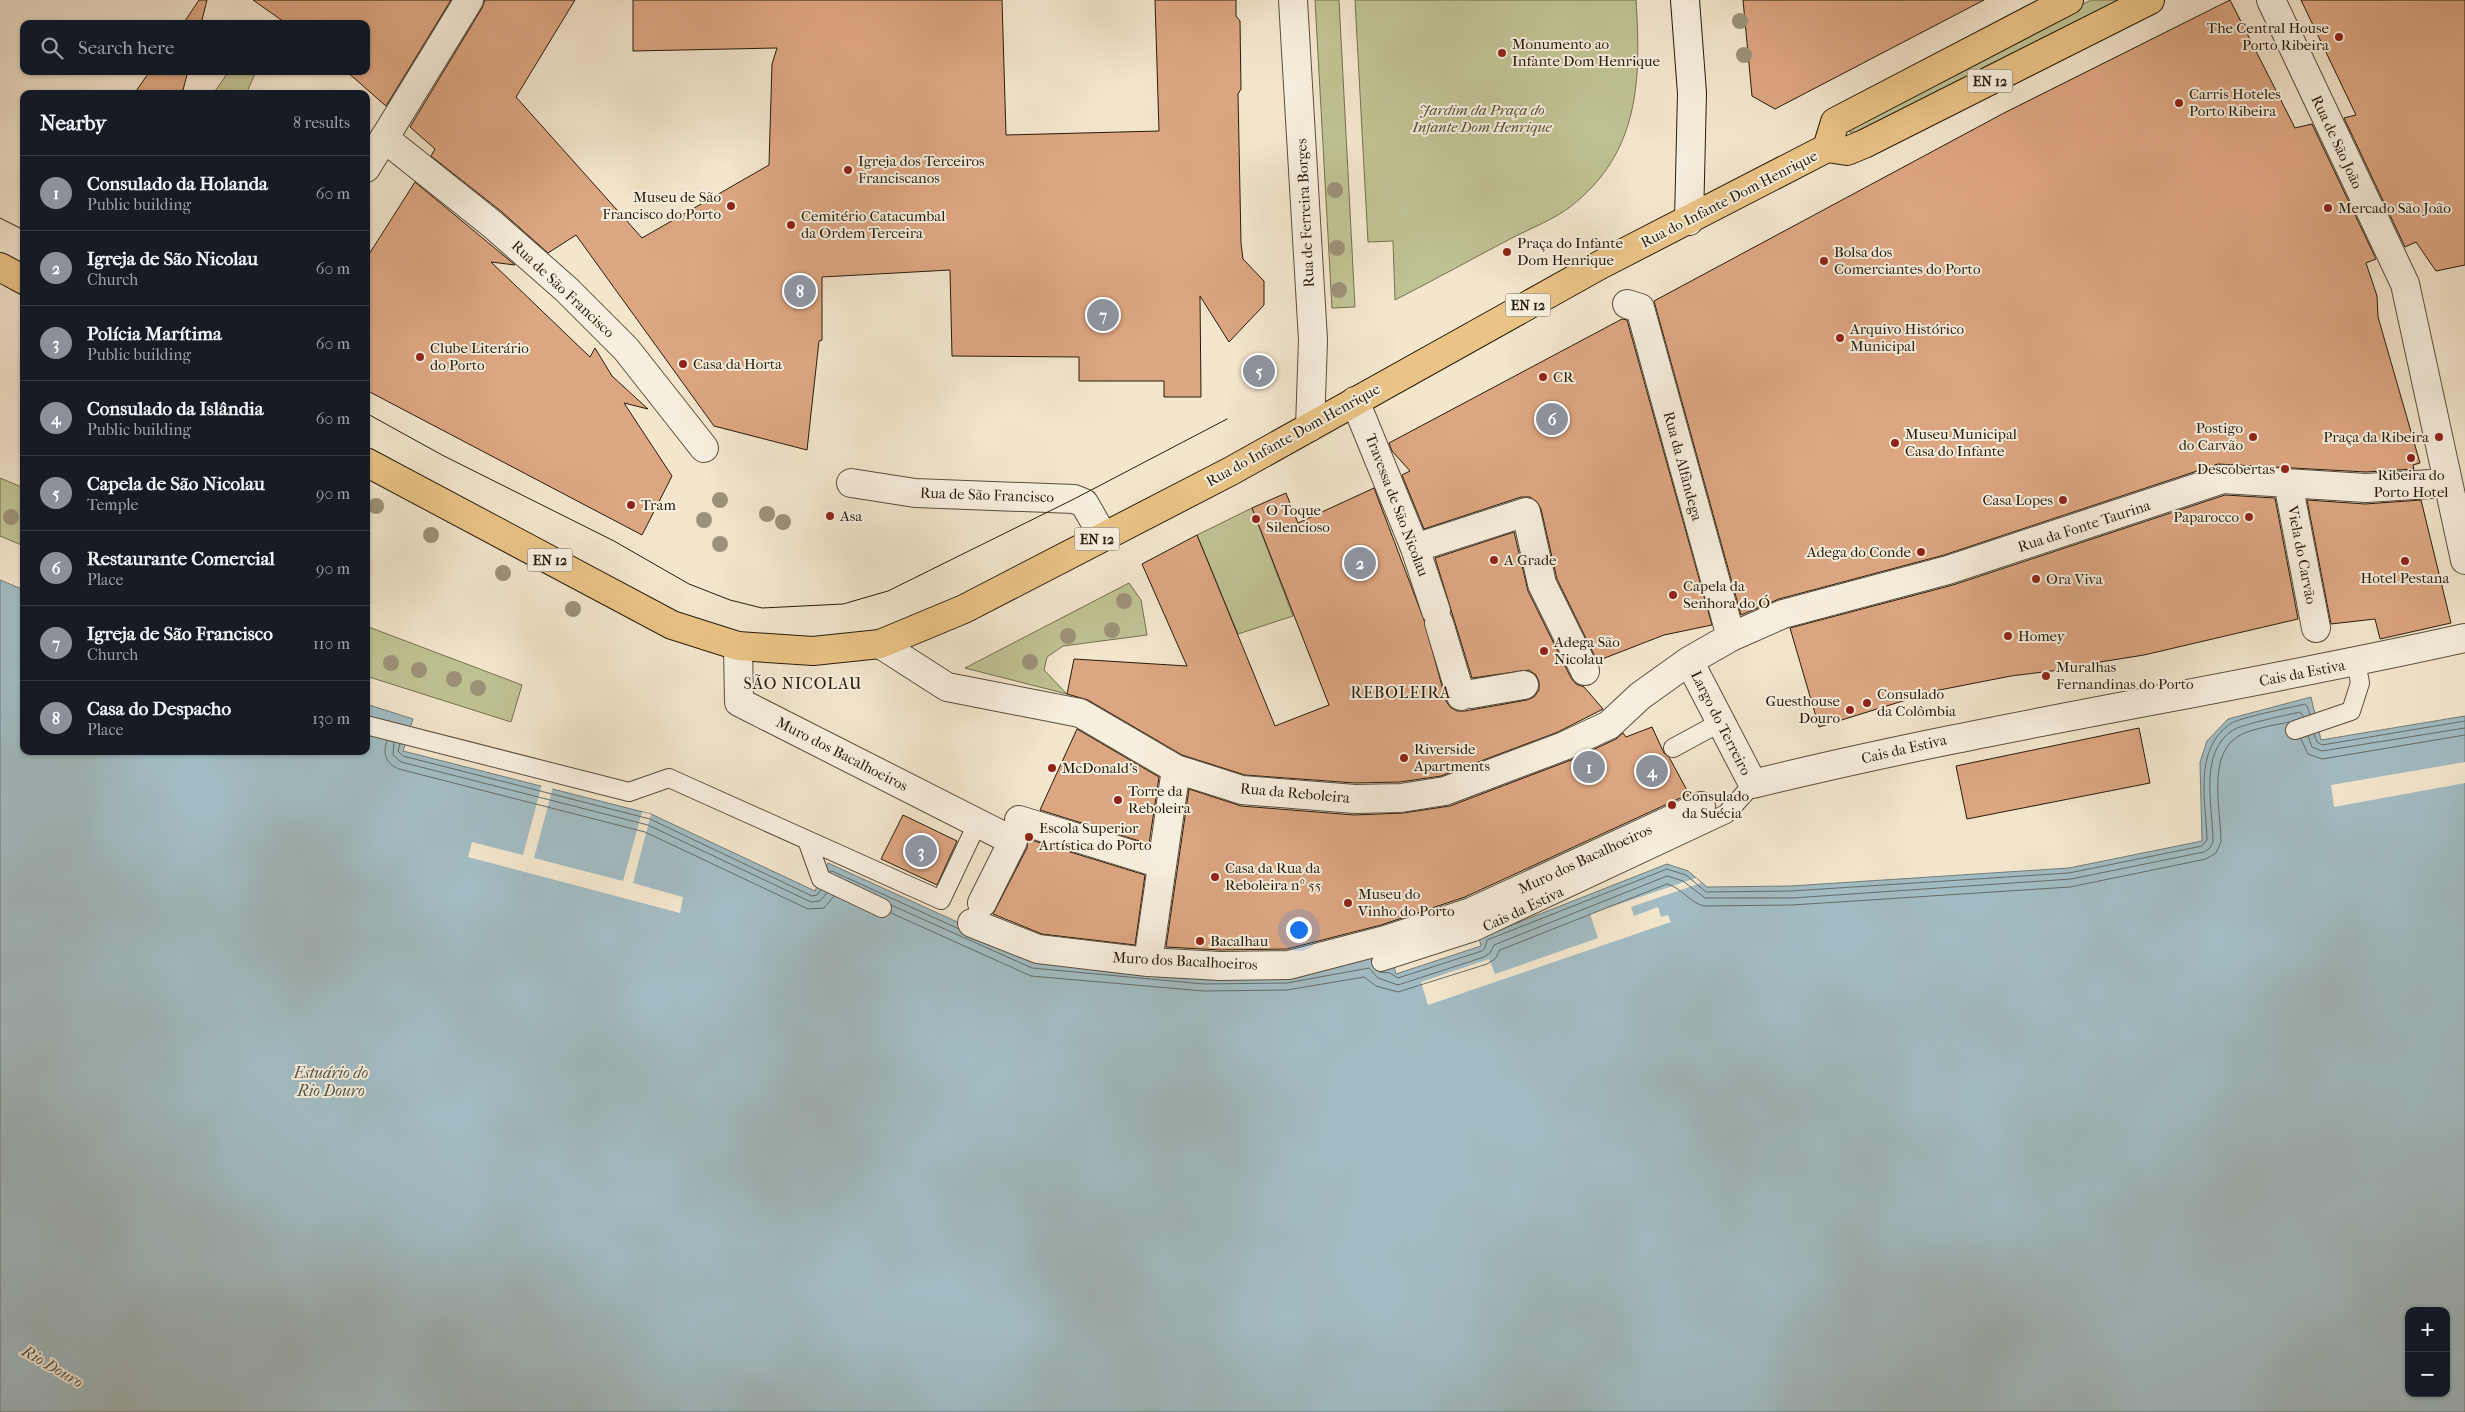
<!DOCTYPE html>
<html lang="en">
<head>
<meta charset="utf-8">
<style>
	:root { --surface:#171b24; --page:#242831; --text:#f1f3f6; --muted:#9ea1a6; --line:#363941; --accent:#8c9099 }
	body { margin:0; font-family:"IM FELL French Canon",serif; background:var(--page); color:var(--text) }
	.controls { position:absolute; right:15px; bottom:15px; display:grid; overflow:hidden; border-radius:10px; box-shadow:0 1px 4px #0004 }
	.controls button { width:45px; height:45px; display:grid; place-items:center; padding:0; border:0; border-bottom:1px solid var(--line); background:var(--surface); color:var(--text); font:25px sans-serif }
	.you { position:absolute; left:1298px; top:929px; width:18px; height:18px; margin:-12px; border:4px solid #fff; border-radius:50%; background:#1a73e8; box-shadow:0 0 0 8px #1a73e833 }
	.badge { display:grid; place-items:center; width:32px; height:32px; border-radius:50%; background:var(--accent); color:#fff; font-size:16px; font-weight:700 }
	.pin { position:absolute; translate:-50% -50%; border:2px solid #fff; box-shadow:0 1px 5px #0006 }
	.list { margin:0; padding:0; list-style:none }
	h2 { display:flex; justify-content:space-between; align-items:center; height:65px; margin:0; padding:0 20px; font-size:21px }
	h2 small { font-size:16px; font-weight:400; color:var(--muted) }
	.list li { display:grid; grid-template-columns:32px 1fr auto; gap:15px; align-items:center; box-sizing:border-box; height:75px; padding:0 20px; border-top:1px solid var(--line) }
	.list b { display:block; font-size:19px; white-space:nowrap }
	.list p { margin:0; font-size:16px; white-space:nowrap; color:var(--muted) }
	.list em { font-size:16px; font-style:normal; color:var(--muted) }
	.icon { flex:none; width:28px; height:28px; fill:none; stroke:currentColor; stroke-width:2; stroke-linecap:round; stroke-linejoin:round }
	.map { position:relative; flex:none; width:2465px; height:1412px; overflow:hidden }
	.search { position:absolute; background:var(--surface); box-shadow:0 1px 4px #0004; left:20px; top:20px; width:350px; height:55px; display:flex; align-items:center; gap:12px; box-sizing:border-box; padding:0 18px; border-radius:10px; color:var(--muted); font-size:19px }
	.panel { position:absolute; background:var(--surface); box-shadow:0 1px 4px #0004; left:20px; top:90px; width:350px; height:665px; border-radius:10px }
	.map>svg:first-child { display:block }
</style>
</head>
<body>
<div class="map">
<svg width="2465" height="1412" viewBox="0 0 2465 1412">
	<rect width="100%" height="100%" fill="#f3e6cd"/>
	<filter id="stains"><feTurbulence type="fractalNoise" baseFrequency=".004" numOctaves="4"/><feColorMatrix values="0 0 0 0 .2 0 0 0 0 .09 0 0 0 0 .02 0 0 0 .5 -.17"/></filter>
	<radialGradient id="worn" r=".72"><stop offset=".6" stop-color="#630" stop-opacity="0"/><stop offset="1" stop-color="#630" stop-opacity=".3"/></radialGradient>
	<path fill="#c0c394" stroke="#747050" d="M1315,0H1339L1355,307L1332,308Z
		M1355,0H1636C1641,80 1640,153 1570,207C1553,220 1529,229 1510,239C1472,259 1434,280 1395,300L1393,241L1368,242Z
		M2091,0H2119L1860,132H1849L1854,123Z
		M229,71H248L255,74L246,94H213Z
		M0,478L24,488V546L0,536Z
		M1252,508L1293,616L1238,634L1197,535Z
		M1129,583L1141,600L1147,635L1063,646L1047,657L1044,670L1067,694L965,668Z
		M366,626L522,685L511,722L366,676Z"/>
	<path fill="#a2bcc3" stroke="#717c79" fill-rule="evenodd" d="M0,580L24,590V751H366V704L413,719L403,751L651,814L815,891L828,863L1034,957L1379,955L1394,966L1396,974L1481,946L1479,938L1667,864L1688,871L1707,887L1791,886L2069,868L2202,841L2200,762L2207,741L2228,719L2311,697L2321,740L2465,716V1412H0ZM2409,1311H2446V1393H2409Z"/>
	<path fill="#f3e6cd" d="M2465,762V783L2334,807L2331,785Z
		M542,784L553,787L534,858L623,881L642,812L651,814L633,883L683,897L680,913L468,857L472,842L523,855Z
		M1696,878L1701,883L1631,907L1634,916L1658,907L1661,917L1668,915L1671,922L1428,1005L1421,982L1489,959L1495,974L1598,938L1590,914Z"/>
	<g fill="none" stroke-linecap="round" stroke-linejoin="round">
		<path stroke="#646c67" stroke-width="1" d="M2314,734L2317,742L2322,745L2465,721
			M2308,736L2312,747L2322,751L2465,728
			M2301,739L2308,754L2322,759L2465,735
			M387,741C382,753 386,764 399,769L645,832L808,909L824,908L834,896
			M394,742L393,755L401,762L648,825L811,902L820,901L827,893
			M400,744L398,751L403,756L650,819L812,896L817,895L821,890
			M829,872L832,871L959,929
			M891,905L1032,968L1204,984L1287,983L1369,968L1378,978L1398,985L1484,957L1490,953L1494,945L1667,876L1683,881L1705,898H1792L2071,879L2204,852L2210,848L2213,842C2213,806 2198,753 2233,730C2243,724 2287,715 2300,712L2304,717
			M891,913L1031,976L1204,991L1287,990L1364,977L1376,986L1398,992L1487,964L1495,959L1500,950L1667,884C1682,888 1689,902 1704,906L1792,905L2070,887L2206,859L2216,853L2221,842C2221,811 2207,757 2237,737C2248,729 2276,725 2289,722
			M1379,972L1390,973L1398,978L1482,951L1485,948L1487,940L1667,869L1686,875L1706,892L1791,891L2069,873L2202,846L2207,840C2206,802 2193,750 2230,724C2240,717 2290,708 2305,704L2307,706L2310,714"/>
	</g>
	<path fill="#dda682" stroke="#271c0b" d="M199,0H207L201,24H183Z
		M253,0H451L386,106L346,71H366V24H287Z
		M485,0H575L516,97L642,238L769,165L772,64L777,48L633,51V0H1002L1006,135L1159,131L1155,0H1236V16L1240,21L1241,89L1238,94L1241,243L1243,259L1264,281V305L1229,342L1200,296L1201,397H1164V381H1079V357L952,356L950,270L822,277V340L819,341L807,450L714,426L576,235L548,253L502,212L431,156L435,149L410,127L482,8Z
		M1743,0H1984L1775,109L1752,96Z
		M2230,0L2295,128L2312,124L2376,259L2366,263L2377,296L2378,317L2420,463L2413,465L2414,469L2366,472L2218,464L1944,555L1779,599L1741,615L1654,301L2004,113Z
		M2301,0H2465V265L2436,271L2416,242L2405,247L2344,118L2356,115Z
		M150,71H188L182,94H134Z
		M415,182L515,265L491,262L590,357L595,348L612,376L648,409L624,403L672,476L642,535L366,390V259Z
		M1622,319L1627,320L1712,625L1664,635L1597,661L1557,579L1541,509L1537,502L1530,497H1521L1424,529L1402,475L1410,471L1392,451L1389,443Z
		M1374,488L1424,620L1446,701L1450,707L1457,711H1465L1527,700L1534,697L1539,690V682L1536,675L1529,670L1472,678L1435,558L1514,532L1528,591L1571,678L1576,684L1584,687L1603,709L1558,732L1441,776L1400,782L1355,783L1245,775L1182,755L1088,700L1067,694L1074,659L1187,666L1142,564L1197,535L1275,726L1329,705L1252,508L1286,493L1298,523Z
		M2225,495L2275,498L2298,619L2144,655L2100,662V665L2011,676L1919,694V696L1819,727L1790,628L1953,585Z
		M2307,500L2365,504L2421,500L2451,623L2380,639L2375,619L2331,624Z
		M1652,727L1664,753L1669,757L1689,794L1465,897L1381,925L1287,949L1220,950L1166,947L1189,789L1241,806L1354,815L1403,813L1450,806L1571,760L1616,739L1623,733L1626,737Z
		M2139,728L2150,783L1967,819L1956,766Z
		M1077,729L1159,777L1149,844L1040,810Z
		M903,815L957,841L937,885L881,859Z
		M1028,839L1145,875L1135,945L1042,934L993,914L1027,848Z"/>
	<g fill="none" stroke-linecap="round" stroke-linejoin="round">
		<defs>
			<path id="lane" d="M366,725L629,792L669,778L941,900L977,824
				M2295,730L2351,711L2360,683L2356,662
				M1673,748L1721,722
				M807,840L821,879L882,908
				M1381,962L1474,932L1726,814L1753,784"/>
			<path id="street" d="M1293,0L1313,340L1310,427
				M2271,0L2405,284L2465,560
				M384,138L492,224L566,289L626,349L704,448
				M366,168L469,0
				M1627,304L1640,308L1731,637
				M1355,401L1415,548L1436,611
				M851,483L915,493L1074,499L1084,503L1103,536
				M2288,483L2316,628
				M1415,548L1526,512L1542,584L1585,671
				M1439,623L1461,696
				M880,644L947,687L1080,713L1176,769L1242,790L1355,799L1401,798L1445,791L1564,746L1609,725L1640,696L1689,661L1731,637L1783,614L1948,570L2223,479L2366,488L2447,483
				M738,646L739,702L1013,841L982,903
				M1689,661L1753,784C1988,726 2228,691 2465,638
				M1471,694L1524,685
				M1019,820L1162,864
				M972,923L1038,949L1148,962L1220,966L1289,965L1385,940L1471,912L1701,806
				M1148,962L1176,769"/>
			<path id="secondary" d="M1685,0L1692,93L1689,221"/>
			<path id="primary" d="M1827,148L1835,122L2069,0
				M0,267L24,280
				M366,462L672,625L738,646L813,651L880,644L964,609L1231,471L1600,265L1827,148L1847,151L1864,144L2150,0"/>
		</defs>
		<use href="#lane" stroke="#5a4e3c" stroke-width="20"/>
		<use href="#street" stroke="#5a4e3c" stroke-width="30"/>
		<use href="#secondary" stroke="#271c0b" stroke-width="30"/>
		<use href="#primary" stroke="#271c0b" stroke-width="30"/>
		<use href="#lane" stroke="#f7efde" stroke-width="18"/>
		<use href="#street" stroke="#f7efde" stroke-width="28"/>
		<use href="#secondary" stroke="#f7efde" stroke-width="28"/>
		<use href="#primary" stroke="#eac386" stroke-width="28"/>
		<path stroke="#271c0b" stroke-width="1" d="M0,218L24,230
			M366,413L442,455L614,541L689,584L730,600L762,608L843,604L888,591L1074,499L1227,419"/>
	</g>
	<g fill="#9c9279">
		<circle cx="1740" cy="21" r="8"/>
		<circle cx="1744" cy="55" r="8"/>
		<circle cx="1335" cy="190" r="8"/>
		<circle cx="1337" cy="248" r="8"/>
		<circle cx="1339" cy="290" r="8"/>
		<circle cx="720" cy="500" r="8"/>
		<circle cx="376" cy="506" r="8"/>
		<circle cx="767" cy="514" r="8"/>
		<circle cx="11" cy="517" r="8"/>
		<circle cx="704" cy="520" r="8"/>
		<circle cx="783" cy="522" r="8"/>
		<circle cx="431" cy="535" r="8"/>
		<circle cx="720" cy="544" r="8"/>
		<circle cx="503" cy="573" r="8"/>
		<circle cx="1124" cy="601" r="8"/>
		<circle cx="573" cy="609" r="8"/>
		<circle cx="1112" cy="630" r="8"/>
		<circle cx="1068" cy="636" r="8"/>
		<circle cx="1030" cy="662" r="8"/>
		<circle cx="391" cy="663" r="8"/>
		<circle cx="419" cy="670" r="8"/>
		<circle cx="454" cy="679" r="8"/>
		<circle cx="478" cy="688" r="8"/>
	</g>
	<g fill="#8f2418" stroke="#f7efde" stroke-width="2">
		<circle cx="2339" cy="37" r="5"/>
		<circle cx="1502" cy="53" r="5"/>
		<circle cx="2179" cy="103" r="5"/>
		<circle cx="848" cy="170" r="5"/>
		<circle cx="731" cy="206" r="5"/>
		<circle cx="2328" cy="208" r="5"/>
		<circle cx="791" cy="225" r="5"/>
		<circle cx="1507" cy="252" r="5"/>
		<circle cx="1824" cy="261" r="5"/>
		<circle cx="1840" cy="338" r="5"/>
		<circle cx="420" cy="357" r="5"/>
		<circle cx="683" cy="364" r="5"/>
		<circle cx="1543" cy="377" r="5"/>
		<circle cx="2253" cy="437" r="5"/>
		<circle cx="2439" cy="437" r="5"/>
		<circle cx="1895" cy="443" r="5"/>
		<circle cx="2411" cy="458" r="5"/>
		<circle cx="2285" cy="469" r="5"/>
		<circle cx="2063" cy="500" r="5"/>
		<circle cx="631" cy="505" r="5"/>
		<circle cx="830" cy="516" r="5"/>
		<circle cx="2249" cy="517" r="5"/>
		<circle cx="1256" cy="519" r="5"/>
		<circle cx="1921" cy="552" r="5"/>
		<circle cx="1494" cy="560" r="5"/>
		<circle cx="2405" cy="561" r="5"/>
		<circle cx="2036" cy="579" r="5"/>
		<circle cx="1673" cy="595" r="5"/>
		<circle cx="2008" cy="636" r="5"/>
		<circle cx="1544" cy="651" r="5"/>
		<circle cx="2046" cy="676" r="5"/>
		<circle cx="1867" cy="703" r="5"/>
		<circle cx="1850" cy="710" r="5"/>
		<circle cx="1404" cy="758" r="5"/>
		<circle cx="1052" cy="768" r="5"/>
		<circle cx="1118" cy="800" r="5"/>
		<circle cx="1672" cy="805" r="5"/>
		<circle cx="1029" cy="837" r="5"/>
		<circle cx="1215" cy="877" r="5"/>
		<circle cx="1348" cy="903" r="5"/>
		<circle cx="1200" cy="941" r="5"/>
	</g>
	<g text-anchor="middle" stroke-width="4" stroke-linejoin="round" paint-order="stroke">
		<g fill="#f7efde" stroke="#655b4a" stroke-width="1">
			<rect x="1967.5" y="69.5" width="45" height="23" rx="4"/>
			<rect x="1505.5" y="293.5" width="45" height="23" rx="4"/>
			<rect x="1074.5" y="527.5" width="45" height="23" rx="4"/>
			<rect x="527.5" y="548.5" width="45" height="23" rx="4"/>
		</g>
		<g font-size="14" font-weight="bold" fill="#271c0b">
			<text x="1990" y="86">EN 12</text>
			<text x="1528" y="310">EN 12</text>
			<text x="1097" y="544">EN 12</text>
			<text x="550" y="565">EN 12</text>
		</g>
		<g font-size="15" fill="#271c0b" stroke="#f7efde" text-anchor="start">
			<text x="2329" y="33" text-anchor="end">The Central House<tspan x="2329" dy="17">Porto Ribeira</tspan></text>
			<text x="1512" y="49">Monumento ao<tspan x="1512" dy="17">Infante Dom Henrique</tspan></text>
			<text x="2189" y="99">Carris Hoteles<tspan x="2189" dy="17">Porto Ribeira</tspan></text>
			<text x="858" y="166">Igreja dos Terceiros<tspan x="858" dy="17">Franciscanos</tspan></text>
			<text x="721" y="202" text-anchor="end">Museu de São<tspan x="721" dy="17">Francisco do Porto</tspan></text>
			<text x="2338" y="213">Mercado São João</text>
			<text x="801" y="221">Cemitério Catacumbal<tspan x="801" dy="17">da Ordem Terceira</tspan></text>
			<text x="1517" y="248">Praça do Infante<tspan x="1517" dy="17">Dom Henrique</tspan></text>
			<text x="1834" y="257">Bolsa dos<tspan x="1834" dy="17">Comerciantes do Porto</tspan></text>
			<text x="1850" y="334">Arquivo Histórico<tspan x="1850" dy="17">Municipal</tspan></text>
			<text x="430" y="353">Clube Literário<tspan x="430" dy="17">do Porto</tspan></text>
			<text x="693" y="369">Casa da Horta</text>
			<text x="1553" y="382">CR</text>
			<text x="2243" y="433" text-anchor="end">Postigo<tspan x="2243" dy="17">do Carvão</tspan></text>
			<text x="1905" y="439">Museu Municipal<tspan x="1905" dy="17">Casa do Infante</tspan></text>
			<text x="2429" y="442" text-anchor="end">Praça da Ribeira</text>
			<text x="2275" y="474" text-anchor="end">Descobertas</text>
			<text x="2411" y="480" text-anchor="middle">Ribeira do<tspan x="2411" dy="17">Porto Hotel</tspan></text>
			<text x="2053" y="505" text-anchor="end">Casa Lopes</text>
			<text x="641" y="510">Tram</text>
			<text x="1266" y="515">O Toque<tspan x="1266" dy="17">Silencioso</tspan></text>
			<text x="840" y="521">Asa</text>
			<text x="2239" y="522" text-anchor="end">Paparocco</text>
			<text x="1911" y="557" text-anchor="end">Adega do Conde</text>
			<text x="1504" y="565">A Grade</text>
			<text x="2405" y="583" text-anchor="middle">Hotel Pestana</text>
			<text x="2046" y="584">Ora Viva</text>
			<text x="1683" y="591">Capela da<tspan x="1683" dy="17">Senhora do Ó</tspan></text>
			<text x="2018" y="641">Homey</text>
			<text x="1554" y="647">Adega São<tspan x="1554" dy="17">Nicolau</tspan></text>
			<text x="2056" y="672">Muralhas<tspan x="2056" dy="17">Fernandinas do Porto</tspan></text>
			<text x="1877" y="699">Consulado<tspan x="1877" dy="17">da Colômbia</tspan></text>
			<text x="1840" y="706" text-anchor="end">Guesthouse<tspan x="1840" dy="17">Douro</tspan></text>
			<text x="1414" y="754">Riverside<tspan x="1414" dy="17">Apartments</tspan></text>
			<text x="1062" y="773">McDonald's</text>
			<text x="1128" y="796">Torre da<tspan x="1128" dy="17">Reboleira</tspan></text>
			<text x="1682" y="801">Consulado<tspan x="1682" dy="17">da Suécia</tspan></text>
			<text x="1039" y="833">Escola Superior<tspan x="1039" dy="17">Artística do Porto</tspan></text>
			<text x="1225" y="873">Casa da Rua da<tspan x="1225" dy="17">Reboleira nº 55</tspan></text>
			<text x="1358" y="899">Museu do<tspan x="1358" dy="17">Vinho do Porto</tspan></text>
			<text x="1210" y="946">Bacalhau</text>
		</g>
		<g font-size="15" font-style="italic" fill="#554e34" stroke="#f7efde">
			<text x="1482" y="115">Jardim da Praça do<tspan x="1482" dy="17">Infante Dom Henrique</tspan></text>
		</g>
		<g font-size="15" fill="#271c0b" stroke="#f7efde">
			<text transform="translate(2337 142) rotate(65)" y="5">Rua de São João</text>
			<text transform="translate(1729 199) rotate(-27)" y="5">Rua do Infante Dom Henrique</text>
			<text transform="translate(1305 213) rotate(-93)" y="5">Rua de Ferreira Borges</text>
			<text transform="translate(563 289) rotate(43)" y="5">Rua de São Francisco</text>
			<text transform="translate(1293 435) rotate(-29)" y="5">Rua do Infante Dom Henrique</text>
			<text transform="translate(1683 466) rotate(75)" y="5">Rua da Alfândega</text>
			<text transform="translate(987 495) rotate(2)" y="5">Rua de São Francisco</text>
			<text transform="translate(1397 505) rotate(69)" y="5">Travessa de São Nicolau</text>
			<text transform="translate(2084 526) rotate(-18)" y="5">Rua da Fonte Taurina</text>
			<text transform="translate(2302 555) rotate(79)" y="5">Viela do Carvão</text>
			<text transform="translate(2302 673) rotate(-11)" y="5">Cais da Estiva</text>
			<text transform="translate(1721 723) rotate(63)" y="5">Largo do Terreiro</text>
			<text transform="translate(1904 749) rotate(-13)" y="5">Cais da Estiva</text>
			<text transform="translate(842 754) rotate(27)" y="5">Muro dos Bacalhoeiros</text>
			<text transform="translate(1295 793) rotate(5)" y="5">Rua da Reboleira</text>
			<text transform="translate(1585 859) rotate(-25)" y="5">Muro dos Bacalhoeiros</text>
			<text transform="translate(1523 909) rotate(-25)" y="5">Cais da Estiva</text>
			<text transform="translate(1185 961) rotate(3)" y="5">Muro dos Bacalhoeiros</text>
		</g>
		<g font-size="16" letter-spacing="1" fill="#271c0b" stroke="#f7efde">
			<text x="803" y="689">SÃO NICOLAU</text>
			<text x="1401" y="698">REBOLEIRA</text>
		</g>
		<g font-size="16" font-style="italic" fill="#52544b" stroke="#f7efde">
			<text x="331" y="1078">Estuário do<tspan x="331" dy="18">Rio Douro</tspan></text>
			<text transform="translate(53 1366) rotate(30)" y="6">Rio Douro</text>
		</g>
	</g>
	<rect width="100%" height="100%" filter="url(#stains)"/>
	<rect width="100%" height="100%" fill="url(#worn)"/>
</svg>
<div class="controls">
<button>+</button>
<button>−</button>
</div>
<div class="you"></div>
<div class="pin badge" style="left:1589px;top:767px">1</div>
<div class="pin badge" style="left:1360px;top:563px">2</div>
<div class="pin badge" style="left:921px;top:851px">3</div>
<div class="pin badge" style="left:1652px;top:771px">4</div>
<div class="pin badge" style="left:1259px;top:371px">5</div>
<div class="pin badge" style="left:1552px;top:419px">6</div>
<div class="pin badge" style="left:1103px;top:315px">7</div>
<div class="pin badge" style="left:800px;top:291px">8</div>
<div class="search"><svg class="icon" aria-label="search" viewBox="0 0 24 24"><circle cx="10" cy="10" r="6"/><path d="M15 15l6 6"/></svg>Search here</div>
<section class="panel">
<h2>Nearby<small>8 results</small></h2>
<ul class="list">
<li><span class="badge">1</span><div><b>Consulado da Holanda</b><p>Public building</p></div><em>60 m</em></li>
<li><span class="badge">2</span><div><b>Igreja de São Nicolau</b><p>Church</p></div><em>60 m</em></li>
<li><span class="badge">3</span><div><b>Polícia Marítima</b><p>Public building</p></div><em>60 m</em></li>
<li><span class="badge">4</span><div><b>Consulado da Islândia</b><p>Public building</p></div><em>60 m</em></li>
<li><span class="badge">5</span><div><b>Capela de São Nicolau</b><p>Temple</p></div><em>90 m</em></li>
<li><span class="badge">6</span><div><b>Restaurante Comercial</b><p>Place</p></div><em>90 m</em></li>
<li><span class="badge">7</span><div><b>Igreja de São Francisco</b><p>Church</p></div><em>110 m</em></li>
<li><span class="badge">8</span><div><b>Casa do Despacho</b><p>Place</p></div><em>130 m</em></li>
</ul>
</section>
</div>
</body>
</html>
